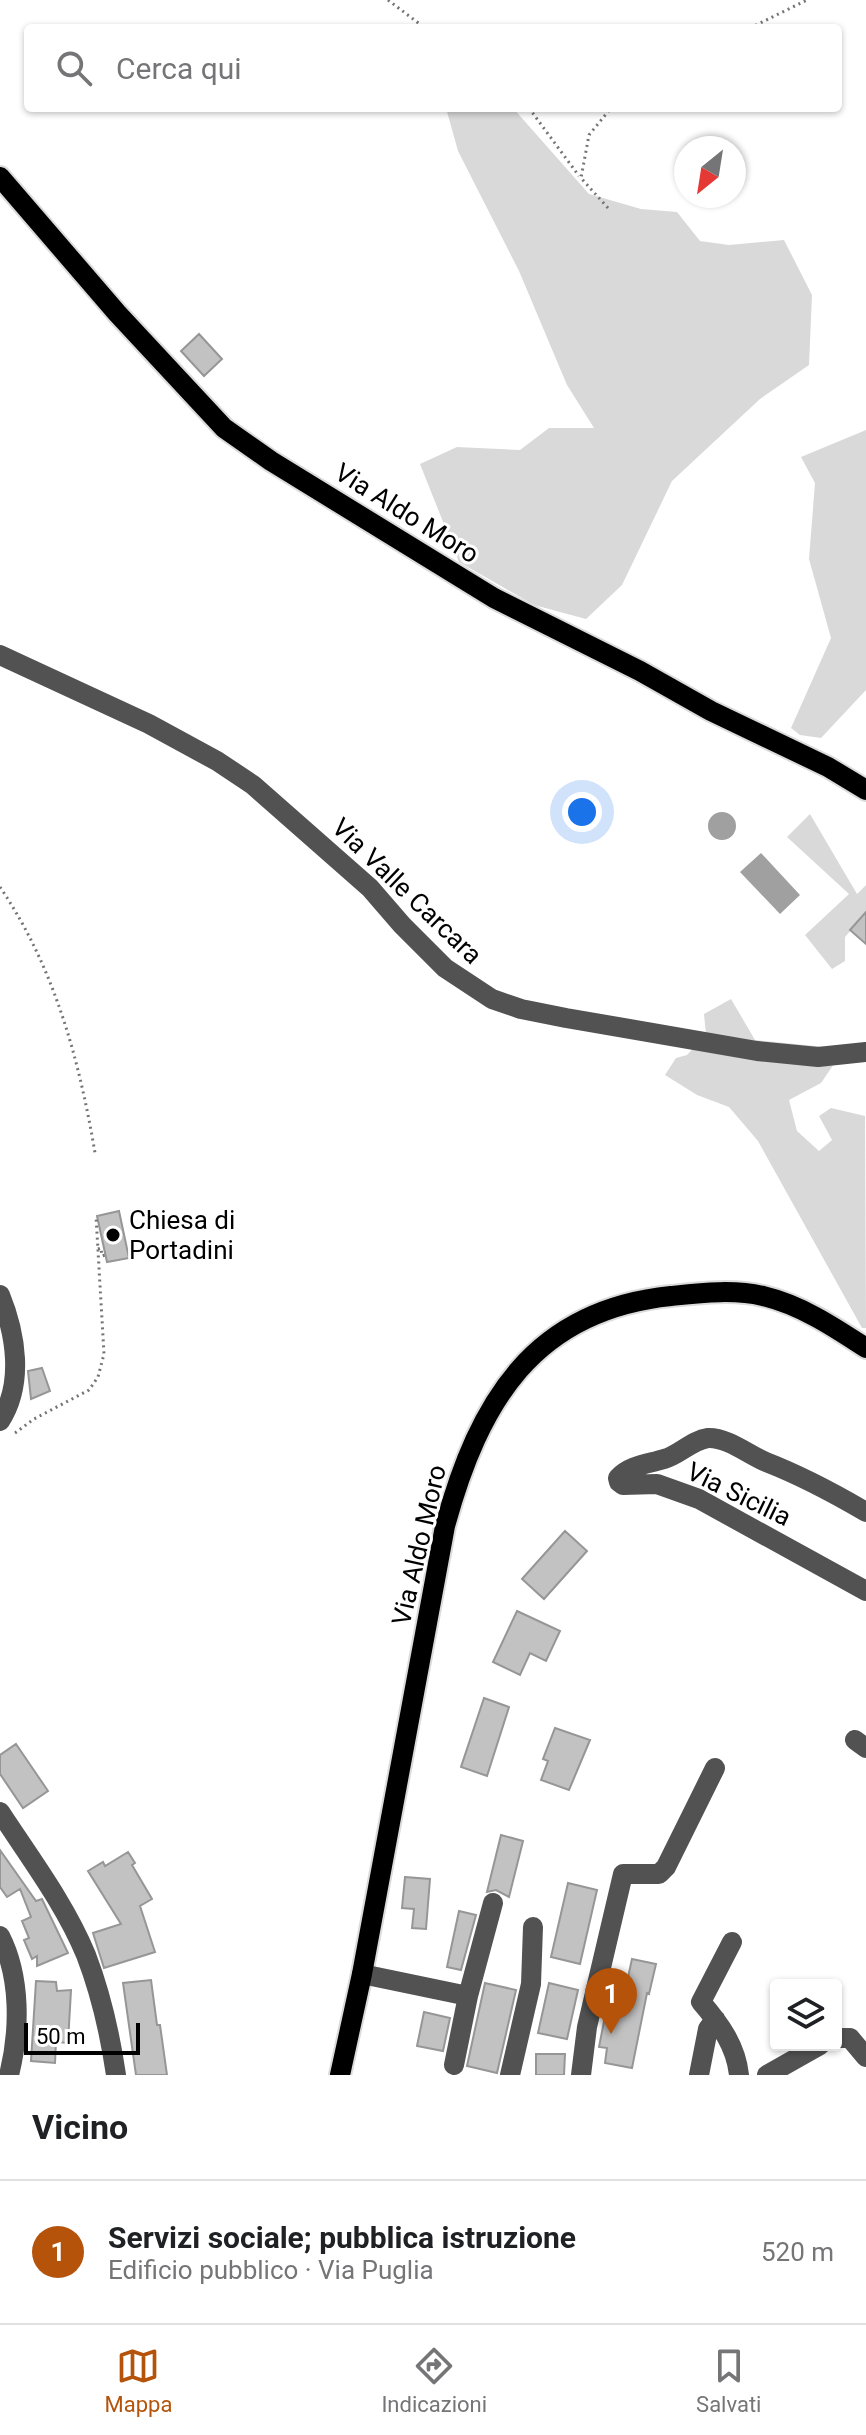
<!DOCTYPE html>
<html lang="it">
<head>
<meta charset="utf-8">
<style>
	:root { --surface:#fff; --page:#f6f6f6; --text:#202124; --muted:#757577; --line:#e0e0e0; --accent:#b45309 }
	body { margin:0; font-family:Roboto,sans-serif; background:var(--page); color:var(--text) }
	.controls { position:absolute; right:24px; bottom:24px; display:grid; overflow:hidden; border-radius:8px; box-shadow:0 2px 6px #0004 }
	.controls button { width:72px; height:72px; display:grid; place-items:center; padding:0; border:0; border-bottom:2px solid var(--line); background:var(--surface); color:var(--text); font:40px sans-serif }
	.compass { position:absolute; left:674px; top:136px; width:72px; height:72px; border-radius:50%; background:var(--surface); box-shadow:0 2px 6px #0004; rotate:210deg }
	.scale { position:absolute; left:24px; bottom:20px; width:116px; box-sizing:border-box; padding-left:8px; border:4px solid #000; border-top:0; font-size:22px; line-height:28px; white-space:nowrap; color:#000; -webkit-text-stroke:6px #fff; paint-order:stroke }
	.you { position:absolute; left:582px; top:812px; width:28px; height:28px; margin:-20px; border:6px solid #fff; border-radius:50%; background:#1a73e8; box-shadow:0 0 0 12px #1a73e833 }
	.badge { display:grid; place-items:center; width:52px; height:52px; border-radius:50%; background:var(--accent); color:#fff; font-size:26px; font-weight:700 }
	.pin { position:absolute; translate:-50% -66px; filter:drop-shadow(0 2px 4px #0008) }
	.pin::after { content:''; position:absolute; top:42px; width:28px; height:24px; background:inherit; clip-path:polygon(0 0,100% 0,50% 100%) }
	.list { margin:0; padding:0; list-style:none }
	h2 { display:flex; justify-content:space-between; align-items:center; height:104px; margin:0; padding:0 32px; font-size:34px }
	h2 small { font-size:26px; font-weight:400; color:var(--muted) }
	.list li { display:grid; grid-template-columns:52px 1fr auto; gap:24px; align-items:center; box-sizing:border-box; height:144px; padding:0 32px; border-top:2px solid var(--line) }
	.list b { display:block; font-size:30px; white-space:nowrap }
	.list p { margin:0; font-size:26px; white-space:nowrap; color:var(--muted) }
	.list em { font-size:26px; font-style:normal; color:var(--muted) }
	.icon { flex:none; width:44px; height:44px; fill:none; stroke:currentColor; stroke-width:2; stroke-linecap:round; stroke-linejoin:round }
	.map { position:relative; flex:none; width:866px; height:2075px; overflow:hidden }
	.search { position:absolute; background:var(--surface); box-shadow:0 2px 6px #0004; left:24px; right:24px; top:24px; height:88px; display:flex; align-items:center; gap:20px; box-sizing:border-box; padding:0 28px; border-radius:8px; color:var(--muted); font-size:30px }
	.sheet { height:248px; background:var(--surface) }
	nav { display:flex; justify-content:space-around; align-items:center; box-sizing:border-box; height:112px; border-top:2px solid var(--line); background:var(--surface); font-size:22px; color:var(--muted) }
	nav a { display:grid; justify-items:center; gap:4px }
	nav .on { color:var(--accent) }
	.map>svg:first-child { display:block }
</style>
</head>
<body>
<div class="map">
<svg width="866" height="2075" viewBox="0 0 866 2075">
	<rect width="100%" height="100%" fill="#fff"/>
	<path fill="#d9d9d9" d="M446,108H513L589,194L641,209L677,212L700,241L729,245L784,240L812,295L809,365L760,399L672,481L622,585L586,619L534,605L459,562L420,464L457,447L520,450L549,428H594L567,385L519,271L458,151Z
		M866,430V690L821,738L800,735L791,728L831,638L809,559L815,483L801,457Z
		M810,814L857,894L866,885V913L845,937V961L832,969L805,935L849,894L787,837Z
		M731,999L755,1040L825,1047L836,1061L821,1083L789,1100L797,1131L819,1151L832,1140L819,1116L831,1108L865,1116L866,1328H862L758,1141L729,1107L697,1095L665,1075L676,1058L687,1055L706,1035L704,1014Z"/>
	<path fill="#a0a0a0" d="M708 826a14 14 0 1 1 28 0a14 14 0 1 1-28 0Z
		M761,853L800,895L780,914L740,872Z"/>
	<path fill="#c2c2c2" stroke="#969696" stroke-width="2" d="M199,334L222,359L204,376L181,351Z
		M866,912V944L850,930Z
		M119,1211L129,1258L107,1262L97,1216Z
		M42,1368L50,1391L31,1399L28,1371Z
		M565,1531L587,1551L544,1599L522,1579Z
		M517,1611L560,1631L546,1661L530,1653L520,1675L493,1662Z
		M484,1698L509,1707L487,1776L461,1767Z
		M555,1728L590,1740L569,1790L541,1780L548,1761L543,1759Z
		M16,1744L48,1791L23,1808L0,1774V1755Z
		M501,1835L523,1841L509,1897L496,1890L487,1892Z
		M0,1850L36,1901L42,1899L68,1953L37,1966V1956L32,1959L24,1940L29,1938L22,1921L31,1917L20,1889L7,1897L0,1887Z
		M128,1852L135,1863L132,1865L152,1899L140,1906L155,1952L104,1968L93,1933L121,1924L88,1871L103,1862L105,1866Z
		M405,1877L430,1879L426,1929L412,1928L414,1909L402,1908Z
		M568,1883L597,1890L580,1964L551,1957Z
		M459,1911L476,1915L461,1970L447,1967Z
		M632,1959L656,1964L649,1994L647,1993L632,2068L605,2063L607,2048L599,2047L607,2006L621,2009Z
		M151,1980L157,2025H160L167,2075H136L123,1983Z
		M36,1981L56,1982L57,1991L71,1990L68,2043L56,2042L55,2063L31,2061Z
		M485,1983L516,1990L497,2073L467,2066Z
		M549,1983L578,1990L567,2039L538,2033Z
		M424,2012L450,2018L443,2051L417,2046Z
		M536,2054H565L564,2075H536Z"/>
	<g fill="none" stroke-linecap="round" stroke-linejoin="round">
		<defs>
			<path id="major" d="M0,177L117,313L224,428L271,461L494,598L640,671L711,711L828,767L866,790
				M340,2075L362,1974L445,1526C479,1402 533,1310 671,1296C700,1293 734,1289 763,1296C801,1305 834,1327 866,1348"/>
		</defs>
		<use href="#major" stroke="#dbdbdb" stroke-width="24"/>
		<path stroke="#747474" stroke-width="3" stroke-dasharray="2 4" stroke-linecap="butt" d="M388,0L425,28
			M750,28L807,0
			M529,108L579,176
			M608,208L581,178L589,135L611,108
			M0,887C54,967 79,1058 95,1153
			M98,1249L101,1248L102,1256L105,1255
			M15,1433L34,1419L89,1390L98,1377L104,1354L96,1216"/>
		<path stroke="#525252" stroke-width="20" d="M0,655L149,724L217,761L253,785L370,888L402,925L445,968L492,999L521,1009L566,1018L757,1051L818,1057L866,1052
			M0,1295C16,1334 24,1384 0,1421
			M866,1512C832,1492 802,1476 766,1462C749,1455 727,1437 708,1438C692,1440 679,1455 664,1459C648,1464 630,1465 618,1478L619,1482L623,1485L657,1484L699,1499L866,1591
			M855,1740L866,1748
			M0,1812C30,1858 65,1904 86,1955C101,1994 110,2034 116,2075
			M0,1936C21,1977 20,2031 9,2075
			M732,1942L701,2002C720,2024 736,2046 739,2075
			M362,1974L468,1996L493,1903
			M836,2038H850L866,2057
			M454,2065L468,1996
			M510,2075L531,1984L533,1927
			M581,2075L587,2027L623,1874H659L666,1867L715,1768
			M699,2075L708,2029L715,2019
			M767,2075L820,2045"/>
		<use href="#major" stroke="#000" stroke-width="20"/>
	</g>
	<circle fill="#000" stroke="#fff" stroke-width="3" cx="113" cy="1235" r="8"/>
	<g text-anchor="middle" stroke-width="6" stroke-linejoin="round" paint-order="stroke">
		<g font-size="26" fill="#000" stroke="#fff">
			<text transform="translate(407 513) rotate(32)" y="9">Via Aldo Moro</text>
			<text transform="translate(407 891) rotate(44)" y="9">Via Valle Carcara</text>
			<text transform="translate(739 1494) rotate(26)" y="9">Via Sicilia</text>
			<text transform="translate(419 1545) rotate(-77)" y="9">Via Aldo Moro</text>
		</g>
		<g font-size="26" fill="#000" stroke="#fff" text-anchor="start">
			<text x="129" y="1229">Chiesa di<tspan x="129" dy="30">Portadini</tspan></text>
		</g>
	</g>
</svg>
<div class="controls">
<button><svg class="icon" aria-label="layers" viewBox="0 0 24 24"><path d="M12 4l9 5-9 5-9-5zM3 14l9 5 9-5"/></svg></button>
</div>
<svg class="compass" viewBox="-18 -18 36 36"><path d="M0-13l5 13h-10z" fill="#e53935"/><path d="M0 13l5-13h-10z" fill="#757577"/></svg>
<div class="scale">50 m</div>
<div class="you"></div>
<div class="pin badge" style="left:611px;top:2034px">1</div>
<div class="search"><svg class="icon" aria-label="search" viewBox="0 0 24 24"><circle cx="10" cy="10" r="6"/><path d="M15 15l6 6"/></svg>Cerca qui</div>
</div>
<section class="sheet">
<h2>Vicino<small></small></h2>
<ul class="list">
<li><span class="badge">1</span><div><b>Servizi sociale; pubblica istruzione</b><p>Edificio pubblico · Via Puglia</p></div><em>520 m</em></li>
</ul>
</section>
<nav>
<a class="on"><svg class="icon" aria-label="map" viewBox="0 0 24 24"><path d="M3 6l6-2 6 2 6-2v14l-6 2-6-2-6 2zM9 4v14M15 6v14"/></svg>Mappa</a>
<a><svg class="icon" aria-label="directions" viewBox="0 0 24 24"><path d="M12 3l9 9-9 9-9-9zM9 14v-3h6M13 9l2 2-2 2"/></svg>Indicazioni</a>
<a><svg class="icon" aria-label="saved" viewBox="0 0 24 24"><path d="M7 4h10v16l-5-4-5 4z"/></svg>Salvati</a>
</nav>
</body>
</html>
